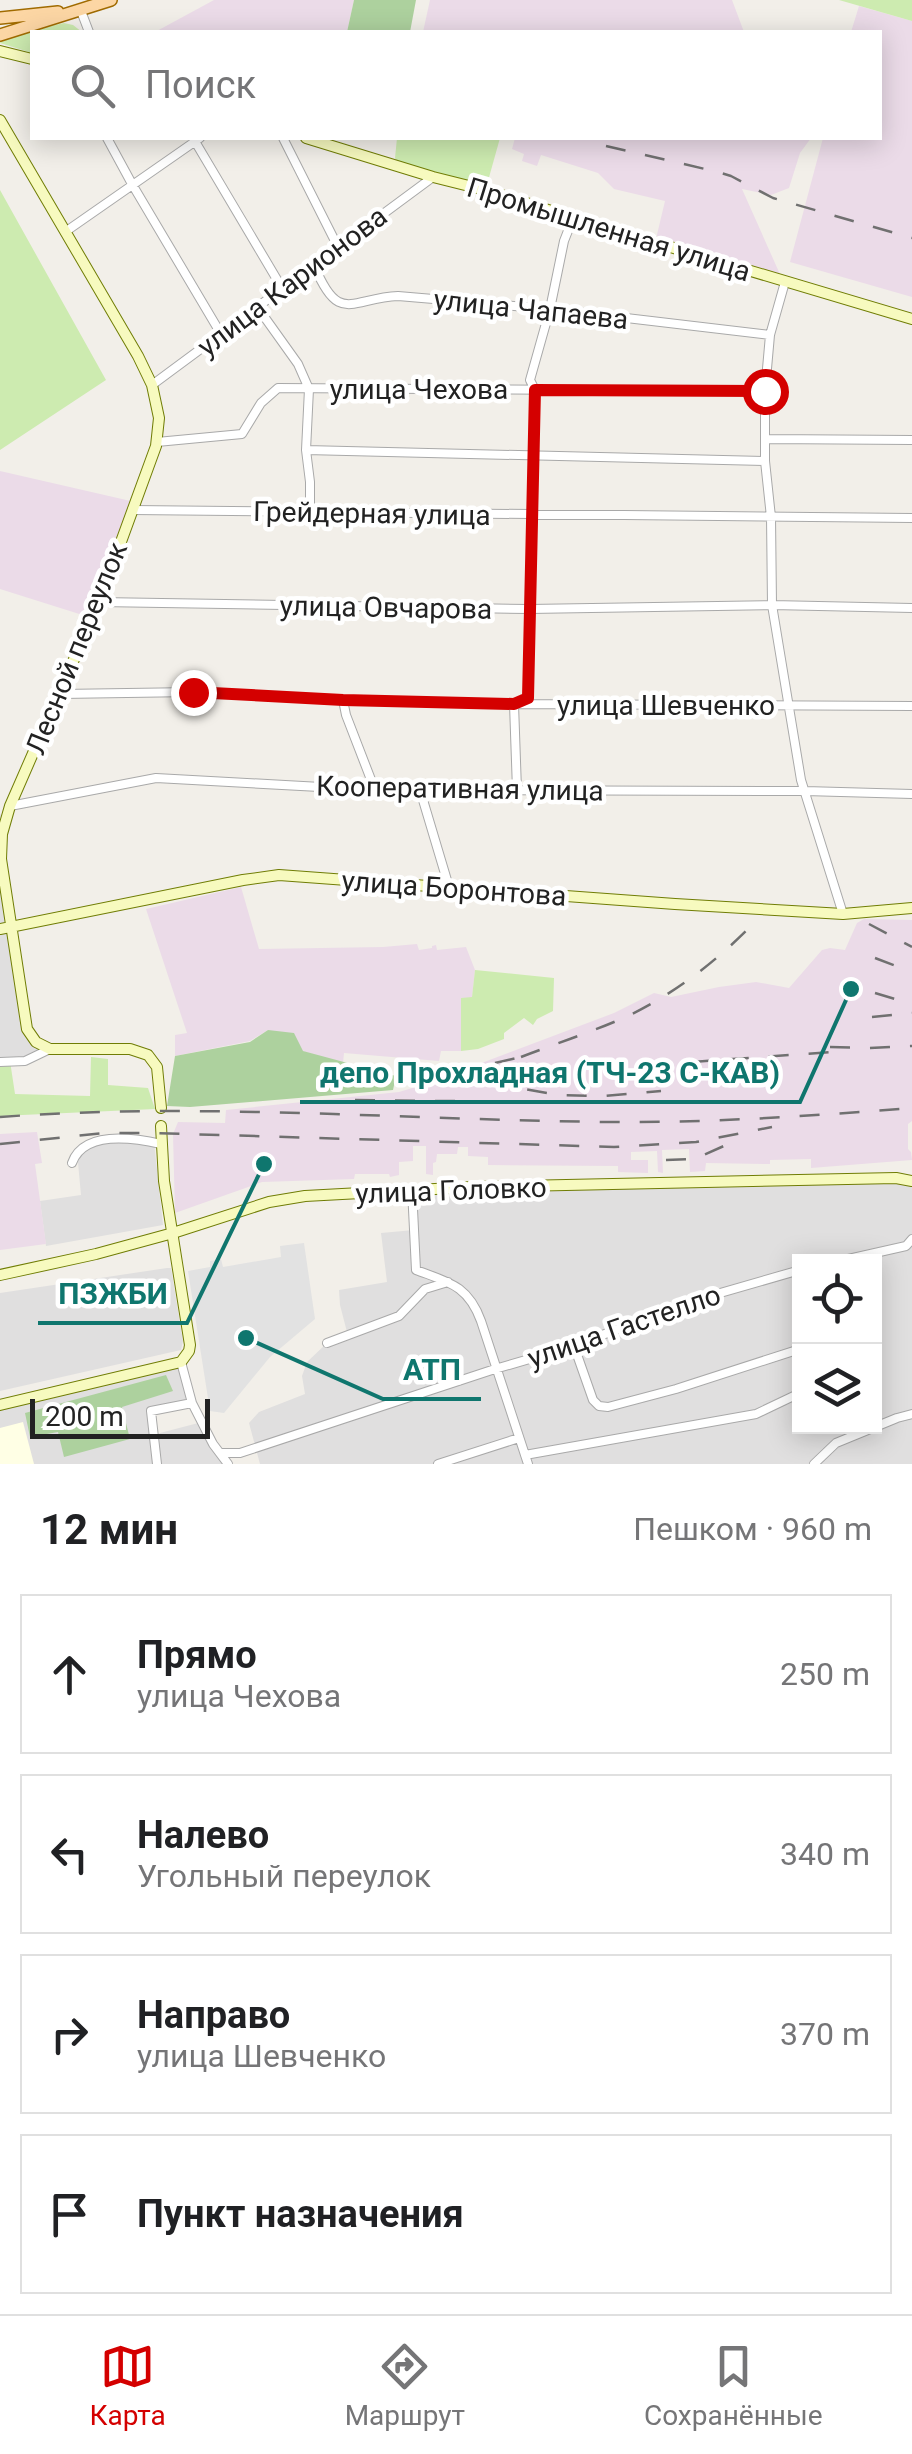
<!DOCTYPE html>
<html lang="ru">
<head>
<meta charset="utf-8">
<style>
	:root { --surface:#fff; --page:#f6f6f6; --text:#202124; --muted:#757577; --line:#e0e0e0; --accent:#d40000 }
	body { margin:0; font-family:Roboto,sans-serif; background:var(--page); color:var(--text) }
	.controls { position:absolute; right:30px; bottom:30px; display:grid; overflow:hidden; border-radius:0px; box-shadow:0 5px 25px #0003 }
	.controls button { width:90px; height:90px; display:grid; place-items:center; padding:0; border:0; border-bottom:2px solid var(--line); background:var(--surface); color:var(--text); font:50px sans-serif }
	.scale { position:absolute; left:30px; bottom:25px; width:180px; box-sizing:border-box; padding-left:10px; border:5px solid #222; border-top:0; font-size:28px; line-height:35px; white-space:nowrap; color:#222; -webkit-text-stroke:8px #fff; paint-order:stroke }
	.stop { position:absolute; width:30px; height:30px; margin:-22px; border:8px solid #d40000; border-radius:50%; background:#fff }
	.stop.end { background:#d40000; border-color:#fff; box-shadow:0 2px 10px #0008 }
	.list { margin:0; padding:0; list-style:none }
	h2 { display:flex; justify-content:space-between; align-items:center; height:130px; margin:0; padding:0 40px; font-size:42px }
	h2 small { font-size:32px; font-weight:400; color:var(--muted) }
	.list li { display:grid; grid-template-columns:65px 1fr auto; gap:30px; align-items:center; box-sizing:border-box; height:160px; margin:0 20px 20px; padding:0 20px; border:2px solid var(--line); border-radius:0px }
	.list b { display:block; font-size:38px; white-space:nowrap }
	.list p { margin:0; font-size:32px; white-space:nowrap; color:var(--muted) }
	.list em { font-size:32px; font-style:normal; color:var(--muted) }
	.icon { flex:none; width:55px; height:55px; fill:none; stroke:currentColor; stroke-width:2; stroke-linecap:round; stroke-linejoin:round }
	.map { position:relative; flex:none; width:912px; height:1464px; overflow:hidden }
	.search { position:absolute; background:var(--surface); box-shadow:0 5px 25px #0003; left:30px; right:30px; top:30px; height:110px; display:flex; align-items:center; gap:25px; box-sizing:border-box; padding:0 35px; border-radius:0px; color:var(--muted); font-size:38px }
	.sheet { height:850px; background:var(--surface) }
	nav { display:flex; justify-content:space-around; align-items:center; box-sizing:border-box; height:140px; border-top:2px solid var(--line); background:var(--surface); font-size:28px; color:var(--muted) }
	nav a { display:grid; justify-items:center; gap:5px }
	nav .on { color:var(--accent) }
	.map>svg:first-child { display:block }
</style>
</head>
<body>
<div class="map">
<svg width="912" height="1464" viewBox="0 0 912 1464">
	<rect width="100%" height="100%" fill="#f2efe9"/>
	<path fill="#e0dfdf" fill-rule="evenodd" d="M0,814L6,818L2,834L27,1029L43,1047L42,1054L0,1062Z
		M118,1138L154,1142L163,1225L46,1246L40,1201L81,1195L77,1152Z
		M896,1178L912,1185V1464H260L249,1423L259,1412L305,1394L302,1376L307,1362L327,1343L348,1336L340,1305L339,1290L387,1282L381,1233L414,1230L412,1189ZM800,1262H874V1426H800Z
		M167,1268H171L183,1341L181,1350L0,1391V1293Z
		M181,1362L192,1403L151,1411L155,1437L160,1433L202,1422L228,1464H0V1406Z"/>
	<path fill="#ebdbe8" d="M214,0H354L347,32H155Z
		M430,0H732L744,32H423Z
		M859,6L912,21V297L790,262L823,138H880V32H851Z
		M515,138H811L800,153L789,188L771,195L742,189L783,281L655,243L665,201L614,189L598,173L541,155L537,166L522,161L524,154L512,149Z
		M0,471L135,502L92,618L0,589Z
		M241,887L259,949L383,947L417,944L419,950L432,948V946L436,945L437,950L466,947L475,970L472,998L461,999V1051H441L439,1061L344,1053L343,1063L302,1051L268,1030L250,1041L175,1056V1035L187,1033L146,909Z
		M864,919L912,920V1121L908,1124V1149L911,1152L912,1160L811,1168V1159L770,1160V1164H764L706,1163L705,1171L690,1172L689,1149L662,1150L663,1173L658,1172L657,1151L631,1152V1160H648V1173L618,1172V1166L488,1165V1157L468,1156V1147H458L457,1154H437L436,1162L433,1163V1175L426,1174V1146H413V1161L399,1162V1175L390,1177L389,1174H355L354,1179L262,1182L175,1213L173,1134L178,1122L225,1123L226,1110L399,1092L426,1084L614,1013L654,993L671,997L719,987L756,982L789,988L822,950L830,948L845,950L857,923Z
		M37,1132L42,1163L35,1164L46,1244L0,1250V1134Z"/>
	<path fill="#ffffe5" d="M23,1422L34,1464H0V1428Z"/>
	<path fill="#cdebb0" d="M839,0H912V21Z
		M64,23L73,25L82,32H32V53L0,43V38L3,36Z
		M397,138H500L488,181L477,185L397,162L395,158Z
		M0,190L106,380L0,450Z
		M475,970L554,978L553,1011L537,1019L533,1025L524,1018L504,1033V1039L478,1049L461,1051V998L472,997Z
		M91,1057L108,1059V1085L148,1088L155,1109L0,1116V1062L10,1061L15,1094L90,1096Z"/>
	<path fill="#add19e" d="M354,0H416L410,32H347Z
		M268,1030L294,1033L303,1051L396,1076L393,1090L190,1107L167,1106L175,1056L250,1042Z
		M166,1375L173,1391L122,1407L130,1439L64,1457L58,1432L30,1437L25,1413Z"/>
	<path fill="#e2e2e2" d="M304,1243L315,1319L270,1357L224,1413L210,1411L188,1271L210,1267V1261L221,1259L223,1267L281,1257L280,1246Z"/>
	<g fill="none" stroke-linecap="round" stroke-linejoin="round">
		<defs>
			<path id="street" d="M81,11L89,32
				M107,138L132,184L221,334
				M193,138L282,288
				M283,138L338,247
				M65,232L200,138
				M314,265C339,326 351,298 398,296L550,309L770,335
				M785,282L770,335L765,391V461L771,517L772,605L801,780L843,914
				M258,308L298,364L309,389L306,450L310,482V512
				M152,385L433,177
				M765,439L912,440
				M157,442L242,434L261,403L278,388L765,391
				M306,450L765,461
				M132,510L912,518
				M99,602L529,609L772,605L912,608
				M61,694L193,692L343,700L514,704L912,706
				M343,700L346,715L375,790
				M420,790L449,887
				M517,790L514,704L528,698L535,390L530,380L550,309L564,241L573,218
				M10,806L156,778L375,790L805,791L912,794
				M0,1062L25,1061L50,1049
				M72,1163C84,1130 134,1138 161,1144
				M412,1189L416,1270C448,1282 468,1285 481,1321L528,1464
				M835,1262L906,1246L912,1239
				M327,1343L399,1316L425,1289L448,1282
				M574,1346L593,1400L599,1406L608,1407L676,1389L800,1349
				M192,1403L213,1444L228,1464
				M220,1453H240L495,1369L574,1346L682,1304L800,1270
				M525,1455L756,1414L800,1393
				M157,1464L151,1411L192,1403L181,1362
				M438,1464L519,1438
				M814,1464L836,1443L897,1418L912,1414"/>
			<path id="secondary" d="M0,51L32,59
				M0,120L138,356L152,385L159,418L156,446L99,602L10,806L2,834L1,859L27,1029L36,1042L50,1049H130L148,1055L157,1067L161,1108
				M306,138L433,177L489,191L573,218L912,319
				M0,929L243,880L279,875L675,904L843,914L912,908
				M0,1275L96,1254L173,1233L269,1202L305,1196L472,1187L896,1178L912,1181
				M0,1405L181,1362L189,1351L190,1345L164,1181L161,1126"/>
			<path id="primary" d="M0,18L58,12
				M0,35L111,0"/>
		</defs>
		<use href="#street" stroke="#a9a9a9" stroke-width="10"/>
		<use href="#secondary" stroke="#707d05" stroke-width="12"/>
		<use href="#primary" stroke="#a06b00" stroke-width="14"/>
		<use href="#street" stroke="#fff" stroke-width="8"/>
		<use href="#secondary" stroke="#f7fabf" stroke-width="10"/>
		<use href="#primary" stroke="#fcd6a4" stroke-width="11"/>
		<path stroke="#707070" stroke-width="2.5" stroke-dasharray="20 20" stroke-linecap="butt" d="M606,146L718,172L731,176L773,198L912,238
			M869,924L912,947
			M875,958L912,972
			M875,993L912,1004
			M872,1017L912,1013
			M830,1047L869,1048L912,1046
			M521,1057C557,1043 595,1031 630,1015C675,993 714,963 749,928
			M649,1065L832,1052
			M369,1066L435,1073L558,1095L603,1096L661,1091
			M456,1072L534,1054
			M355,1100L535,1102
			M0,1117C202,1102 406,1120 608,1122C709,1123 811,1116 912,1108
			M0,1144L104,1133H154L614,1147L696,1142L772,1127
			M666,1160L695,1159L726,1145"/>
	</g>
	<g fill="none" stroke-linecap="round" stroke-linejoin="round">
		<path stroke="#d40000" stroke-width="12" d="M193,692L343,700L514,704L528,698L535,390L765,391"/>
	</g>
	<g text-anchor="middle" stroke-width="9" stroke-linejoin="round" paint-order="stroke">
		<g font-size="28" fill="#222" stroke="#fff">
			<text transform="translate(609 229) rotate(17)" y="10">Промышленная улица</text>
			<text transform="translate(292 281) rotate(-37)" y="10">улица Карионова</text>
			<text transform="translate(531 309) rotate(6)" y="10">улица Чапаева</text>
			<text x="419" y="399">улица Чехова</text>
			<text transform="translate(372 513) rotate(1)" y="10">Грейдерная улица</text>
			<text transform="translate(386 607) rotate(1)" y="10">улица Овчарова</text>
			<text transform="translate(76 648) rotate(-68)" y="10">Лесной переулок</text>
			<text x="666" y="715">улица Шевченко</text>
			<text transform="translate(460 788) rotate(1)" y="10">Кооперативная улица</text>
			<text transform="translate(454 888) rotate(4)" y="10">улица Боронтова</text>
			<text transform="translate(451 1190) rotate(-2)" y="10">улица Головко</text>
			<text transform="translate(624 1326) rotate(-19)" y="10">улица Гастелло</text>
		</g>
	</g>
	<path fill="none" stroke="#0f766e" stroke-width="4" d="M851 989L800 1102H300M264 1164L187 1323H38M246 1338L383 1399H481"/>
	<g fill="#0f766e" stroke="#fff" stroke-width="4">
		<circle cx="851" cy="989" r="10"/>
		<circle cx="264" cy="1164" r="10"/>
		<circle cx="246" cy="1338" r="10"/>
	</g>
	<g font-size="30" text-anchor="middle" font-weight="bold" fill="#0f766e" stroke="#fff" stroke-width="9" stroke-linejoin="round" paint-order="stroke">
		<text x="550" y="1083">депо Прохладная (ТЧ-23 С-КАВ)</text>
		<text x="113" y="1304">ПЗЖБИ</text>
		<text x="432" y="1380">АТП</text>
	</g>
</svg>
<div class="controls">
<button><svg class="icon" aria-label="locate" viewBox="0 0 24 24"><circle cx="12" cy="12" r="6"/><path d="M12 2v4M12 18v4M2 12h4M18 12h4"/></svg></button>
<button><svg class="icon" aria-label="layers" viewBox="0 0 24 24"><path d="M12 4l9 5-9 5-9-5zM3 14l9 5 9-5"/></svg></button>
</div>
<div class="scale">200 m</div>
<div class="stop" style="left:765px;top:391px"></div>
<div class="stop end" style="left:193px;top:692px"></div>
<div class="search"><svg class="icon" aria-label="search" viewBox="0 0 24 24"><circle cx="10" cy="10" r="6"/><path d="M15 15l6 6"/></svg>Поиск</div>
</div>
<section class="sheet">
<h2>12 мин<small>Пешком · 960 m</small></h2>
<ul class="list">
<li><svg class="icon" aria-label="ahead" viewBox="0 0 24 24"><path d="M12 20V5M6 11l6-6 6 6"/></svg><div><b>Прямо</b><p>улица Чехова</p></div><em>250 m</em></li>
<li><svg class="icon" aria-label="left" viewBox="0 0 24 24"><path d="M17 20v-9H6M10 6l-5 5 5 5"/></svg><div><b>Налево</b><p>Угольный переулок</p></div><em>340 m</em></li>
<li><svg class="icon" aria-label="right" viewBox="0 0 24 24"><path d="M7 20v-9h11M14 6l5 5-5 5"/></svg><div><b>Направо</b><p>улица Шевченко</p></div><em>370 m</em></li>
<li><svg class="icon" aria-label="arrive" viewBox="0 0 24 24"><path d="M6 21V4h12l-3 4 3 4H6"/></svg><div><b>Пункт назначения</b></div></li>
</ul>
</section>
<nav>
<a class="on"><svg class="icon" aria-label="map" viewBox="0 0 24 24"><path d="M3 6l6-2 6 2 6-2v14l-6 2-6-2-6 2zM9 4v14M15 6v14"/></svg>Карта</a>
<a><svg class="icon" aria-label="directions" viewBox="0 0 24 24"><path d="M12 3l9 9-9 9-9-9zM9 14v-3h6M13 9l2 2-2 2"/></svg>Маршрут</a>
<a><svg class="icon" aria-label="saved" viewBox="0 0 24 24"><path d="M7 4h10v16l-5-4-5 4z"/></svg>Сохранённые</a>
</nav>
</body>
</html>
